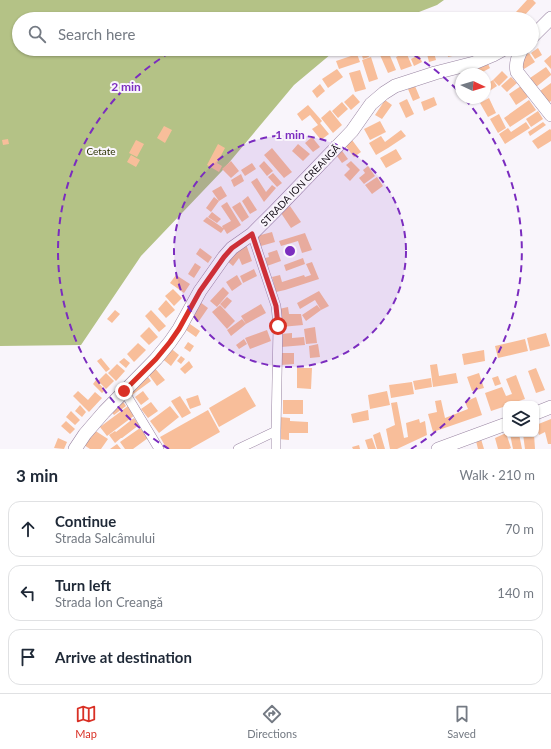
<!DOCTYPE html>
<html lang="en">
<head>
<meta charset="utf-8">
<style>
	:root { --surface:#fff; --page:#f2f2f3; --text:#1f2937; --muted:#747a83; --line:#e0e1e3; --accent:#d93025 }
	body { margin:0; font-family:Lato,sans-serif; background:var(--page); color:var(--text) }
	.controls { position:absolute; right:12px; bottom:12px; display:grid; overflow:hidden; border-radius:8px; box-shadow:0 1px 3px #0004 }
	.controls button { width:36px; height:36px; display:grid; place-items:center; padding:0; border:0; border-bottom:1px solid var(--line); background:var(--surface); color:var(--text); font:20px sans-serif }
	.compass { position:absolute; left:455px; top:68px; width:36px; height:36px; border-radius:50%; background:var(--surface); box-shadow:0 1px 3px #0004; rotate:94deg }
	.stop { position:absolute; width:12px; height:12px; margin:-9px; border:3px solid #d93025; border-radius:50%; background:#fff }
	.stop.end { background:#d93025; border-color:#fff; box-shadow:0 1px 4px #0008 }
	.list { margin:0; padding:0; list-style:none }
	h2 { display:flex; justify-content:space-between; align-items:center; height:52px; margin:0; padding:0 16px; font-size:17px }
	h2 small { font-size:13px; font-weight:400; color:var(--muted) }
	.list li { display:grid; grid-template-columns:26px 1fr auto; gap:12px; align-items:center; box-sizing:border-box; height:56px; margin:0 8px 8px; padding:0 8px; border:1px solid var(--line); border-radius:12px }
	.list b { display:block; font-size:15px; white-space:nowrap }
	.list p { margin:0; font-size:13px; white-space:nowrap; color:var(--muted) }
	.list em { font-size:13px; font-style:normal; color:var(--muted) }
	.icon { flex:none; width:22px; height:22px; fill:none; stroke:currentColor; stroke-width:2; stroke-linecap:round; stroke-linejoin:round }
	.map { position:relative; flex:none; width:551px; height:449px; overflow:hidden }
	.search { position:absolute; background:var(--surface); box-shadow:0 1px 3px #0004; left:12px; right:12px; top:12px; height:44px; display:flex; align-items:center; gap:10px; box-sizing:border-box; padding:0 14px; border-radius:22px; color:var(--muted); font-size:15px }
	.sheet { height:244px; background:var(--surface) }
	nav { display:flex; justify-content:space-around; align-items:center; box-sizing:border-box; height:56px; border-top:1px solid var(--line); background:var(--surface); font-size:11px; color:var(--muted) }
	nav a { display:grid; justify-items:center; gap:2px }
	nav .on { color:var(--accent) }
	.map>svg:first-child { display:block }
</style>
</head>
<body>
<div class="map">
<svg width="551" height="449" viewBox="0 0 551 449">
	<rect width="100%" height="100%" fill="#f9f5fb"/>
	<path fill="#b4c286" d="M0,0H444L437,5L401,19H19V49H337L294,85L222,171L141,256L81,345L0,346Z"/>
	<path fill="#f8be9a" d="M527,0H533L536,3L522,18L516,12Z
		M538,48L542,55L535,59L531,53Z
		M360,49H366L369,57L363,59Z
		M374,49H394L388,51L396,70L388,73L380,55L377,56Z
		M431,49H433L436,60L429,62L426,50Z
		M447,49H455L457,55L448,57Z
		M406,52L412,66L401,70L396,57Z
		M529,53L535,62L524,69L518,60Z
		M357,54L360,62L339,69L336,61Z
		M419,55L422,62L414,66L411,59Z
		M551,55V69L544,61Z
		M371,57L378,79L369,82L362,60Z
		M487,62L490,68L479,74H467L466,72Z
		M546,67L551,74V75L536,87L530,78Z
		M337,69L343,77L328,88L322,79Z
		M360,70L366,89L355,92L349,73Z
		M502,71L508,77L499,86L493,80Z
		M511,77L517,83L507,92L501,86Z
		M493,80L497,86L485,94V85Z
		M551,83V101L548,103L540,91Z
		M320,84L325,91L317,98L312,91Z
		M415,86L420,98L413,101L408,89Z
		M521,86L528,97L516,105L509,94Z
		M353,94L360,102L351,110L344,102Z
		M434,97L437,105L424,111L421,102Z
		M489,98L496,113L488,117L480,103Z
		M407,99L414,114L406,118L399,103Z
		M385,100L392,105L382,119L375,115Z
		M529,100L536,110L510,127L504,118Z
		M342,102L348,109L338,118L332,111Z
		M308,105L322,121L320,123L329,134L321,140L312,129L318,125L310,115L302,121L297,114Z
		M330,110L342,125L333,133L321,118Z
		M538,111L543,119L531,127L526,119Z
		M499,114L506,128L498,133L490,119Z
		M380,121L386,132L370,140L364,129Z
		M526,122L530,128L505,144L499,134L508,128L511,132Z
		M543,122L546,125L530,136L528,132Z
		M164,126L172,130L165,143L157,138Z
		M550,129L551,130V141L538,149L532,141Z
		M401,130L406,136L388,148L376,155L369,143L381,136L385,142Z
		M312,137L320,147L313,152L305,143Z
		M8,139L9,144L3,145L2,140Z
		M136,140L144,144L137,157L129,153Z
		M352,140L361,152L354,157L345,145Z
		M218,144L225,148L217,163L222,166L219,172L207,165Z
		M298,144L310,154L303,161L292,151Z
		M272,148L292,172L284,178L264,155Z
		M340,148L348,159L342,163L334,152Z
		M396,149L402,159L386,168L380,158Z
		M131,155L140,160L136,167L127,162Z
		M231,161L239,171L231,178L222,169Z
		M264,161L273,171L267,176L259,166Z
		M351,161L360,170L350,181L344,175L350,169L346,165Z
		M252,163L256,169L245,176L241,170Z
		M368,166L375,176L364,184L359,178L365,173L363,170Z
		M273,173L282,183L277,187L268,177Z
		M241,174L244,181L234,187L231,180Z
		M377,177L383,186L372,194L365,185Z
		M257,178L266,192L272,185L276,188L264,202L251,182Z
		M221,186L227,196L219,201L211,212L206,208L214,197L219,201L212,191Z
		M248,196L257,210L250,214L242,201Z
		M227,202L241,225L227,234L224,229L221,233L203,221L207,217L223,228L222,226L231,221L221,206Z
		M240,202L249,217L242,222L232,207Z
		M290,206L301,222L291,228L281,213Z
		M212,212L221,219L217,223L208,217Z
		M272,232L275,242L261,246L257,236Z
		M305,233L312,250L302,253L298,241L281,246L279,241Z
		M246,244L252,261L242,265L239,258L233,266L227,261Z
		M200,248L212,257L208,263L196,254Z
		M277,250L281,261L267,266L265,258L269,257L268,253Z
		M303,258L305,264L286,271L284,265Z
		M312,262L319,279L285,290L276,292L272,277L280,275L282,282L304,275L305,277L311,275L306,264Z
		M195,263L201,267L194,278L188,274Z
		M254,269L257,276L243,283L240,276Z
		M176,275L190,284L184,293L170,283Z
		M237,275L242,284L232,291L226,282Z
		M223,287L229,293L217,307L210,301Z
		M173,289L182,298L174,306L165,296Z
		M319,291L329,306L321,310L315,300L300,309L297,303Z
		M227,297L232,301L225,309L220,304Z
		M166,300L175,310L166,318L158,309Z
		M200,302L208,308L199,321L190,316Z
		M261,304L266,313L246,324L231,336L227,330L242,319L246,324L241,316Z
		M220,305L235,321L227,329L212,312Z
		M317,305L321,310L306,321L302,315Z
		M288,307L289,314H301L303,325L281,327L279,309Z
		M115,310L120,314L112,323L107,319Z
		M151,310L166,326L159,332L145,316Z
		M190,324L200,331L196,337L186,330Z
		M149,327L158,337L149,345L140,336Z
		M315,327L317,343L306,344L304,329Z
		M267,330L271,341L250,349L245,338Z
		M292,333V338L304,337L305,345L281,347L280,334Z
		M546,333L550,346L530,351L527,338Z
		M244,339L247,344L239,349L236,345Z
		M525,339L528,351L498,358L495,346Z
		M188,342L194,346L190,352L184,348Z
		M138,343L146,350L134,362L127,354Z
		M318,344L320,357L310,358L309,346Z
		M168,346L179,355L171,366L159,356Z
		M484,350L485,361L464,365L462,354Z
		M281,353H294V364L281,365Z
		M181,356L185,359L181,364L177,361Z
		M101,358L110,369L106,372L97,361Z
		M124,358L130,363L126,368L119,362Z
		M189,361L193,367L185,374L180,369Z
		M117,364L125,371L116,381L108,373Z
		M437,364L439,376L456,373L458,383L433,387L430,365Z
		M153,366L165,380L157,386L146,371Z
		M297,368H312L311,389L297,388Z
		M536,368L545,390L536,393L528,371Z
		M106,373L114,381L106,389L98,381Z
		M479,373L484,388L472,391L467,377Z
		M146,374L151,381L132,395L127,389Z
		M516,375L525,399L510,404H506V406L491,411L485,393L502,387L506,396L512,394L506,379Z
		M498,376L501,384L495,386L492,378Z
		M431,378L432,387L415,390L413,381Z
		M96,380L105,390L102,393L93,384Z
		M412,382L414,394L391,398L389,385Z
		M245,387L256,406L219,427L209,408Z
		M78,391L88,400L95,392L102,398L89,412L73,396Z
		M143,391L149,399L141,405L135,397Z
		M387,391L390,405L370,409L368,395Z
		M198,395L201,405L190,409L186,399Z
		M180,396L191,413L182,418L171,401Z
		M476,397L482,415L433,432L428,414L437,412L435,401L441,400L445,418L468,409L465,402Z
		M121,399L126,406L114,415L108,408Z
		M283,400H303V414H283Z
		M151,402L158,411L148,418L141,409Z
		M397,402L404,438L408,437L406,423L419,419L420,423L425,421L427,435L397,449H390L386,429L395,425L391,403Z
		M80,405L86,412L82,417L75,411Z
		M128,406L135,415L107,436L100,427Z
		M170,406L179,417L159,433L150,421Z
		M208,410L220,432L190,449H167L160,437Z
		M368,410L369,420L353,423L351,414Z
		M71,411L80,420L75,425L66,417Z
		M279,417L290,418V421L308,422V433H289V440L278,439Z
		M134,418L139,425L122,438H121L115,443L109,435L115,431L116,432Z
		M551,419V444H548L545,432L539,435L536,425Z
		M66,421L75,429L70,434L61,426Z
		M140,428L148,438L133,449H125L120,442Z
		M94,430L108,439L101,449H90L84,445Z
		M380,432L385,449H377L373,435Z
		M506,433L511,448L509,449H498L495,438Z
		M510,434H519L522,449H513Z
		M523,434H534L535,449H525Z
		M58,438L67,442L64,449L54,448Z
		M372,438L376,449H368L365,440Z
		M481,439L484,449H478L476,441Z
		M117,444L121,449H110Z
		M359,445L360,449H353L352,447Z"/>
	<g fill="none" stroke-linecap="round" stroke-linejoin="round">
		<defs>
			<path id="street" d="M252,234L276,306L278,326L276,431V449
				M124,391L159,449
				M238,449L276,431"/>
			<path id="secondary" d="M532,37L551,18
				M522,49C518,56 515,64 517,72L551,115
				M536,413L551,407
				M75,449L85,434L104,412L156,359L170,342L179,329L200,291L224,257L232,248L252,234L274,212L352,131L371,104L384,93L395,86L435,73L474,63L493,55L504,49
				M438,449L506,424"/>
		</defs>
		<use href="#street" stroke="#9985a2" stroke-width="10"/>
		<use href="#secondary" stroke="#9985a2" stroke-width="14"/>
		<use href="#street" stroke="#fff" stroke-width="9"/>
		<use href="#secondary" stroke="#fff" stroke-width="13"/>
	</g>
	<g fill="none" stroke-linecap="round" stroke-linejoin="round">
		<path stroke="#d93025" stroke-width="5" d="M124,391L156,359L170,342L179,329L200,291L224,257L232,248L252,234L276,306L278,326"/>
	</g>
	<circle cx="290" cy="251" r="116" fill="#7b2cbf" fill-opacity=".12"/>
	<g fill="none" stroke="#7b2cbf" stroke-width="2" stroke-dasharray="7 5">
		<circle cx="290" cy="251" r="116"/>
		<path d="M169 449A232 232 0 0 1 176 49M404 49A232 232 0 0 1 460 93M465 99A232 232 0 0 1 411 449"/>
	</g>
	<g text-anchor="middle" stroke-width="4" stroke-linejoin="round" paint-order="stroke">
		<g font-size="10" fill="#2c3405" stroke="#f9f5fb">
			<text x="101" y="155">Cetate</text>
		</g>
		<g font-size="10" fill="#110a14" stroke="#f9f5fb">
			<text transform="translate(300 185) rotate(-46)" y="4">STRADA ION CREANGĂ</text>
		</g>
	</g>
	<circle cx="290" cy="251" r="6" fill="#7b2cbf" stroke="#f9f5fb" stroke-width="2"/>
	<g font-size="12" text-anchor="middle" font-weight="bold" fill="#7b2cbf" stroke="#f9f5fb" stroke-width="4" stroke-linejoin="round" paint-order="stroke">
		<text x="126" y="91">2 min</text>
		<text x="290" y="139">1 min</text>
	</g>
</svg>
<div class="controls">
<button><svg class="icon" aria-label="layers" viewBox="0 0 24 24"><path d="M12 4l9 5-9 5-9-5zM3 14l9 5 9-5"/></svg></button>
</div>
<svg class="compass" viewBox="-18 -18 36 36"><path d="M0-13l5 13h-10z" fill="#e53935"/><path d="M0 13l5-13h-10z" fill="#747a83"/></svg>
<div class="stop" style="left:278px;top:326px"></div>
<div class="stop end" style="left:124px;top:391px"></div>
<div class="search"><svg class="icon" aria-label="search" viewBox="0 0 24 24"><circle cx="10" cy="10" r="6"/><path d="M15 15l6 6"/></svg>Search here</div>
</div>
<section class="sheet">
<h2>3 min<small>Walk · 210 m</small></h2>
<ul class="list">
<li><svg class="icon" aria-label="ahead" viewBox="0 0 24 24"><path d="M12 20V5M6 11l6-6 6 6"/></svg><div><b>Continue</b><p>Strada Salcâmului</p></div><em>70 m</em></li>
<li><svg class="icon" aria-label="left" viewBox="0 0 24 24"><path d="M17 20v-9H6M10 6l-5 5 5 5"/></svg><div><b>Turn left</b><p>Strada Ion Creangă</p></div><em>140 m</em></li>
<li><svg class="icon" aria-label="arrive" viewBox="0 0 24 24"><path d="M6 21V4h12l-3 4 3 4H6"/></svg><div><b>Arrive at destination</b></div></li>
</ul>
</section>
<nav>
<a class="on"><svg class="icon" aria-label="map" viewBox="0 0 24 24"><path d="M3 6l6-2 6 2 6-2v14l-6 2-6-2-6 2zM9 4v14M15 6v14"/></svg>Map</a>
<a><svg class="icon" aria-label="directions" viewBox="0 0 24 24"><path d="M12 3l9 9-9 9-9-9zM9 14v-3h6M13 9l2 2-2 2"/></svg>Directions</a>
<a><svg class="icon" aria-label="saved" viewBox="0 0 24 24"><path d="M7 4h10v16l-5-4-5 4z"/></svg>Saved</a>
</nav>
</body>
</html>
